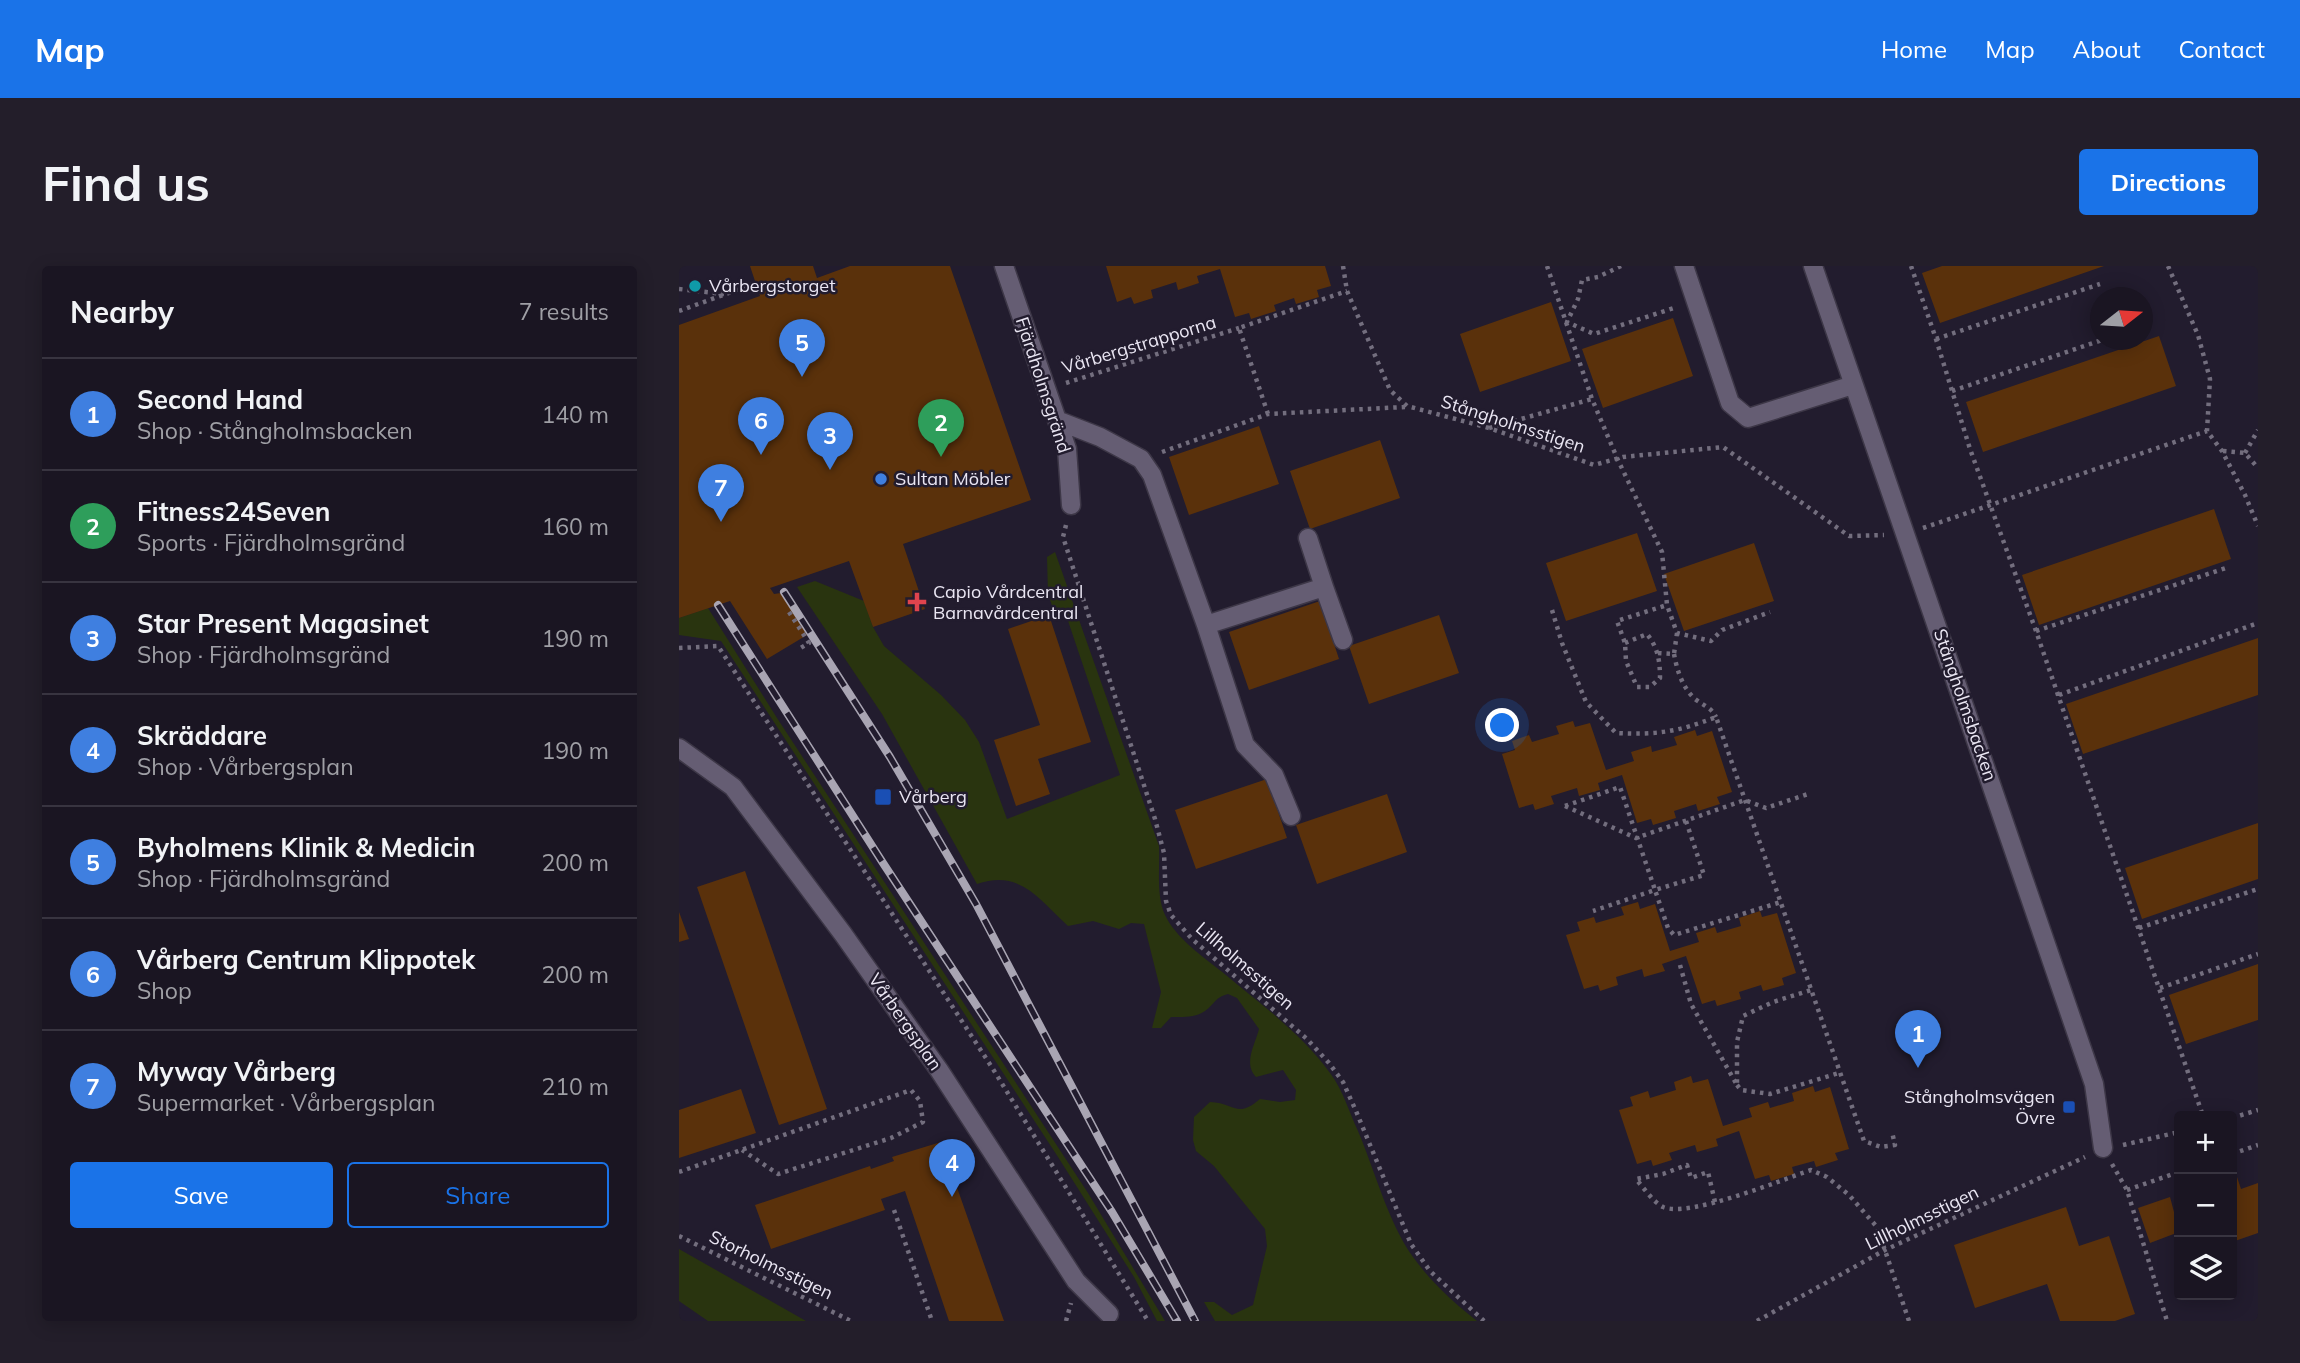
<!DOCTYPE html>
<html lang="en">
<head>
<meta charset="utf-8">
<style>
	:root { --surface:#1a1522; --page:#231e2a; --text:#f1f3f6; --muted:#9f9fa5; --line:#383440; --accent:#1a73e8 }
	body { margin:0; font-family:Mulish,sans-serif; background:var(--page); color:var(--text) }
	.controls { position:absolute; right:21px; bottom:21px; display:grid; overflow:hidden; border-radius:7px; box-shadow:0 4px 18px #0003 }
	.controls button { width:63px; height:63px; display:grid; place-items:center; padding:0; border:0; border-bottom:2px solid var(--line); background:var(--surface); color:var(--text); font:35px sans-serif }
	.compass { position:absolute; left:1411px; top:21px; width:63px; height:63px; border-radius:50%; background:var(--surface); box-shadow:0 4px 18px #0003; rotate:73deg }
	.you { position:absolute; left:824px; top:460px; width:24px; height:24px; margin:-18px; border:5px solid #fff; border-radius:50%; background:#1a73e8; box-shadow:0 0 0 10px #1a73e833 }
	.badge { display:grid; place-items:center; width:46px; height:46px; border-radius:50%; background:var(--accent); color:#fff; font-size:23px; font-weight:700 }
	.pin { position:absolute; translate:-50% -58px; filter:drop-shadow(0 2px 4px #0008) }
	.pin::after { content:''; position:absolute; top:37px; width:24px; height:21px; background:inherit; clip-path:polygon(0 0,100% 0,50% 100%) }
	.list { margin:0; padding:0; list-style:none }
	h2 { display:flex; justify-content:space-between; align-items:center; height:91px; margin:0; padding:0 28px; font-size:30px }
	h2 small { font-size:23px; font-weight:400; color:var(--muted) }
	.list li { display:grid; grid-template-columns:46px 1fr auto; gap:21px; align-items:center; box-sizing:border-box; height:112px; padding:0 28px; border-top:2px solid var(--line) }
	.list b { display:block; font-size:26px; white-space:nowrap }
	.list p { margin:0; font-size:23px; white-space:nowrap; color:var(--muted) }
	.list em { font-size:23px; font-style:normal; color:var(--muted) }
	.actions { display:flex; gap:14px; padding:21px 28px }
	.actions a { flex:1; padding:16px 0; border:2px solid var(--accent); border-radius:7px; text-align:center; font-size:24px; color:var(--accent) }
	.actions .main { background:var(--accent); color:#fff }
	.icon { flex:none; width:38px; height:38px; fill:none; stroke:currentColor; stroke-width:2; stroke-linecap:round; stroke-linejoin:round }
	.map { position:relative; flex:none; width:1579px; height:1055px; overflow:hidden; border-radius:7px }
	header { display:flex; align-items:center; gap:42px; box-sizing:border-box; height:98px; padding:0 35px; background:var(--accent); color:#fff }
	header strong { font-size:33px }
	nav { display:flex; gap:38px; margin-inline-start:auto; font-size:24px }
	.intro { display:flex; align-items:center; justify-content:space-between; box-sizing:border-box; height:168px; padding:0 42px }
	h1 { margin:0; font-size:49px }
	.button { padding:18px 32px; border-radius:7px; background:var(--accent); color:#fff; font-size:24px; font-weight:700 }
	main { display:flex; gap:42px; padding:0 42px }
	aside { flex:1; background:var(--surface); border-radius:7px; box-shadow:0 4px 18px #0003 }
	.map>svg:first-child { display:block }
</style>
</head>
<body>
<header>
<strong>Map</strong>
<nav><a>Home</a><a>Map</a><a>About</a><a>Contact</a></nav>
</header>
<div class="intro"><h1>Find us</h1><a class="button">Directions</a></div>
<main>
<aside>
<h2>Nearby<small>7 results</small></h2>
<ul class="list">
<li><span class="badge" style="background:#3f7fe0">1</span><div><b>Second Hand</b><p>Shop · Stångholmsbacken</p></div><em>140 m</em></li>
<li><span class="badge" style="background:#2e9e5b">2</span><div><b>Fitness24Seven</b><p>Sports · Fjärdholmsgränd</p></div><em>160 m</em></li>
<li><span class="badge" style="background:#3f7fe0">3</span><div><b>Star Present Magasinet</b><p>Shop · Fjärdholmsgränd</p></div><em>190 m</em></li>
<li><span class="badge" style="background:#3f7fe0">4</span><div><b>Skräddare</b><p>Shop · Vårbergsplan</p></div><em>190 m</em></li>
<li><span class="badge" style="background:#3f7fe0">5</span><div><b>Byholmens Klinik &amp; Medicin</b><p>Shop · Fjärdholmsgränd</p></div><em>200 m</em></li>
<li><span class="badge" style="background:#3f7fe0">6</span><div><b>Vårberg Centrum Klippotek</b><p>Shop</p></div><em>200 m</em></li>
<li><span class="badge" style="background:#3f7fe0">7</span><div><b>Myway Vårberg</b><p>Supermarket · Vårbergsplan</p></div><em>210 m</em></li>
</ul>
<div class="actions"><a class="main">Save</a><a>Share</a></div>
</aside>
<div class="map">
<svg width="1579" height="1055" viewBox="0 0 1579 1055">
	<rect width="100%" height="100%" fill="#221c2e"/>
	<path fill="#29340f" d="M376,286L480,580C481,601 477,630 486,649C497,672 523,690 542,705C579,736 623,768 651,807C664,824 670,846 679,865C696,905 709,956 734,991C752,1016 775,1037 798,1055H536L525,1036H535L553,1049L574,1039L588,980L586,963L535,900L517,885L514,874L515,851L531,836C556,837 558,853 581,833L601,836L616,834L617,824L604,804L577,811C564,797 576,779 580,763L558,732L549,728C535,732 537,737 526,745C516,752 504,751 492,751L482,762H473L482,726L465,658L452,657L440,663L414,655L389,660C360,633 341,603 298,618L203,448L118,321L136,315L185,335L194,361L205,380L262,429L286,454L300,476L328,553L441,509L386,346L376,348L369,328L368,291Z
		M29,342L98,452L409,927L486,1055H478L455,1011L379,891L42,375L0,369V352Z
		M0,983L127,1055H29L0,1035Z"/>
	<path fill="#5a310b" d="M71,0H134L138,12L171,0H271L352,234L224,278L246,343L194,361L170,295L91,322L95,328L102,327L128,369L88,393L51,335L0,352V59L81,30Z
		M427,0H646L652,20L638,24L640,31L617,38L615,32L595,39L597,45L572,53L570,47L556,51L541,3L518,10L520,17L499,24L497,16L472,24L474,32L455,38L452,31L438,36Z
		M1263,0H1425L1261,57L1243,7Z
		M872,36L892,95L801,126L781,68Z
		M994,52L1014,110L924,142L903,83Z
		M1480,70L1497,120L1304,186L1287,136Z
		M580,160L600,218L510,249L490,191Z
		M701,174L721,232L631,263L611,205Z
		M1535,243L1552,293L1360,359L1343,309Z
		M958,267L978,325L887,355L867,297Z
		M1075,277L1095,335L1005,365L985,308Z
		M641,335L660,393L570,424L550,366Z
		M370,349L412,476L359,493L371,528L337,540L315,474L361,459L329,363Z
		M760,349L780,407L690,438L670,380Z
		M1579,372V429L1404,488L1387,438Z
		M894,455L896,461L911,457L927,504L955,495L952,486L972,480L973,486L998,479L995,471L1016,464L1018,470L1033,465L1053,526L1038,531L1041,538L1019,545L1017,538L995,545L997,552L974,559L972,553L958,557L943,509L919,517L921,524L900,530L898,522L872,530L875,538L856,544L854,538L840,542L823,488L836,484L833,475L850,469L853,476L880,468L877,460Z
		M588,513L608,572L517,603L496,544Z
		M708,528L728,586L638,618L617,559Z
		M1579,557V613L1463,653L1446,602Z
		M66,605L148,843L100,859L18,621Z
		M959,636L961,643L976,638L991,685L1020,676L1017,667L1036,661L1038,667L1062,660L1060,652L1081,645L1083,651L1098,647L1117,707L1103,712L1105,719L1084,725L1082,719L1060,726L1062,733L1038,740L1036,734L1023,738L1007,690L983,698L986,705L965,711L963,703L937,711L939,719L921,725L919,719L905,723L887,669L901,665L898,656L915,651L917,657L945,649L942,641Z
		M0,646L10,673L0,676Z
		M1579,698V754L1507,778L1490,729Z
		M1012,810L1014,817L1029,813L1044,860L1073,851L1070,842L1089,836L1091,842L1115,835L1113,827L1134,820L1136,826L1151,821L1170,883L1156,887L1159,894L1137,901L1135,895L1113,901L1115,908L1092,915L1090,909L1076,913L1060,865L1037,873L1039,880L1018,886L1016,879L990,887L993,894L974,900L972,894L958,898L940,844L954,840L951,831L969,825L971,832L997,824L995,816Z
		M62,823L77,867L0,892V844Z
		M262,876L325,1055H270L226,925L202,933L206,944L92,983L76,939L191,900L192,903L215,895L213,891Z
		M1557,908L1562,923L1579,917V967L1553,976V910Z
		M1491,931L1495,946L1500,944V966L1471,977L1459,942Z
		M1387,941L1400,980L1430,970L1456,1048L1436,1055H1381L1368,1018L1296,1042L1275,979Z"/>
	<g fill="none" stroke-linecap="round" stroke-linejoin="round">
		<defs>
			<path id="minor" d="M325,0L388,183L392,239
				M1005,0L1051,137L1069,152L1174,119
				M1134,0L1415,818L1424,882
				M380,155L421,171L462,193L473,209L527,359L566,479L595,509L612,550
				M629,272L645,321
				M527,359L645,321L664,374
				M0,482L54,521L164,668L260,804L397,1015L430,1048"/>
		</defs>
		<use href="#minor" stroke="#3d3747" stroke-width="21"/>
		<path stroke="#736e7e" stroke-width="4.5" stroke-dasharray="3.5 5" stroke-linecap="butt" d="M664,0L668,25L711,124L728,140L810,162L915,199L944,191L1044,181L1170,270L1205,269
			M868,0L913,133L938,192L983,286L988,339L998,367L1032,375L1043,364L1091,346
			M942,0L919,11L903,14L899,33L888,56L915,68L998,41
			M1232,0L1257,73L1291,183L1357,365L1524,850
			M1489,0L1519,69L1531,113L1528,165L1543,185L1566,229L1579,260
			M0,23L45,28
			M0,45L77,17
			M1257,73L1421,18
			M387,117L560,62
			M1273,125L1423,74
			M589,148L560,62L668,25
			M810,162L913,133
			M1544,185L1566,187L1579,202
			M483,186L589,148L726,141
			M1566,187L1579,164
			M387,259L384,271L476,553L485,587L487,635L492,649L513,673L628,773L650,797L664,816L677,845L732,978L751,1005L805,1055
			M1244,262L1528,165
			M873,344L883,377L907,436L937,467C977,469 999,466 1037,451L1185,875L1202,881L1216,879L1213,866
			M110,346L130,377L118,384
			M1357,365L1547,302
			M946,377L968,368C979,382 981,395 981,412L971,421H958L947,395L946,377L938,355L988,339
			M0,382L39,380L314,803L469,1055
			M979,387L995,388L998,367
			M995,388C998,404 1003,421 1016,433C1025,440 1032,441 1037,451
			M1380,429L1579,357
			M886,540L957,572L1066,534L1087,542L1132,527
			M886,540L941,521L976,624L914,645
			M1007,555L1025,609L976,624L989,662L995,669L1102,636
			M1460,662L1579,623
			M1001,699L1012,738L1058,819V776L1064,750L1094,736L1132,724
			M1481,722L1579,688
			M1058,819L1062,824L1091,828L1160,807
			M1553,852L1579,844
			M1444,879L1500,866
			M1553,888L1579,879
			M1433,898L1448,924L1488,1055
			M0,906L232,824L241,835L244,856L212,872L99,908L63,884
			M1448,924L1500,906
			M1036,936L1029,906L1012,912L1008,899L984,908L957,913C964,921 974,936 984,941C1010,952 1102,914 1132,904L1148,911L1170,929L1198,961L1230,1055
			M215,944L253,1055
			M0,970L172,1055
			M387,1055L392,1037
			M1078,1055L1206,984L1406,891"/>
		<use href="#minor" stroke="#655d73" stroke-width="18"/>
		<defs>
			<path id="rail" d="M105,326L211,491L297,638L516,1055
				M39,339L204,597L433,946L498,1055"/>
		</defs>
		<use href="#rail" stroke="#a9a5b3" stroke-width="8"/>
		<use href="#rail" stroke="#221c2e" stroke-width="5" stroke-dasharray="16" stroke-linecap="butt"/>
	</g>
	<circle fill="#0f9aa8" stroke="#221c2e" stroke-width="2.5" cx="16" cy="20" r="7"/>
	<circle fill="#3f7fe0" stroke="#221c2e" stroke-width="2.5" cx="202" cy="213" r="7"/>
	<path fill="#e0444e" stroke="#221c2e" stroke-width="2.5" d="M234.5 325.5h7v7h7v7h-7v7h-7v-7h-7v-7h7z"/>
	<g fill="#1a4fb4" stroke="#221c2e" stroke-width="2.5">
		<rect x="195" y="522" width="18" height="18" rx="3.5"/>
		<rect x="1383" y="834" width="14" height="14" rx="3.5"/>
	</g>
	<g text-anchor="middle" stroke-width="5" stroke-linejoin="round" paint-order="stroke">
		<g font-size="18" fill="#eae6f3" stroke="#221c2e" text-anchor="start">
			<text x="30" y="26">Vårbergstorget</text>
			<text x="216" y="219">Sultan Möbler</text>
			<text x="254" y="332">Capio Vårdcentral<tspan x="254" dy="21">Barnavårdcentral</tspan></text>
			<text x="220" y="537">Vårberg</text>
			<text x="1376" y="837" text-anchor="end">Stångholmsvägen<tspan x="1376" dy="21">Övre</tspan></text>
		</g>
		<g font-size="18" fill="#eae6f3" stroke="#221c2e">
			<text transform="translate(460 79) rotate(-17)" y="6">Vårbergstrapporna</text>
			<text transform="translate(364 119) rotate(72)" y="6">Fjärdholmsgränd</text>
			<text transform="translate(834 158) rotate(18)" y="6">Stångholmsstigen</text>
			<text transform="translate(1286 439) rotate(71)" y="6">Stångholmsbacken</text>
			<text transform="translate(566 700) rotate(41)" y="6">Lillholmsstigen</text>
			<text transform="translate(226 756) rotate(55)" y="6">Vårbergsplan</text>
			<text transform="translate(1243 952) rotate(-26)" y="6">Lillholmsstigen</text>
			<text transform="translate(92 999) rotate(26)" y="6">Storholmsstigen</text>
		</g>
	</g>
</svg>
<div class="controls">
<button>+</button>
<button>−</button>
<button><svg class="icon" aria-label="layers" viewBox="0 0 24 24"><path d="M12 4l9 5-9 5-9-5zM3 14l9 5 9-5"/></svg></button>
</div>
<svg class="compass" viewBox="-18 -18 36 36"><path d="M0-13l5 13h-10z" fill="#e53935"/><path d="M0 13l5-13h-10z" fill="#9f9fa5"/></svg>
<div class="you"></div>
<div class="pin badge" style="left:1239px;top:802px;background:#3f7fe0">1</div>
<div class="pin badge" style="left:262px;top:191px;background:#2e9e5b">2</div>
<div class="pin badge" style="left:151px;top:204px;background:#3f7fe0">3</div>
<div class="pin badge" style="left:273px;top:931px;background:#3f7fe0">4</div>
<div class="pin badge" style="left:123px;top:111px;background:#3f7fe0">5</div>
<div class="pin badge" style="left:82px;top:189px;background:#3f7fe0">6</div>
<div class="pin badge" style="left:42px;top:256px;background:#3f7fe0">7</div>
</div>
</main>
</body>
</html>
